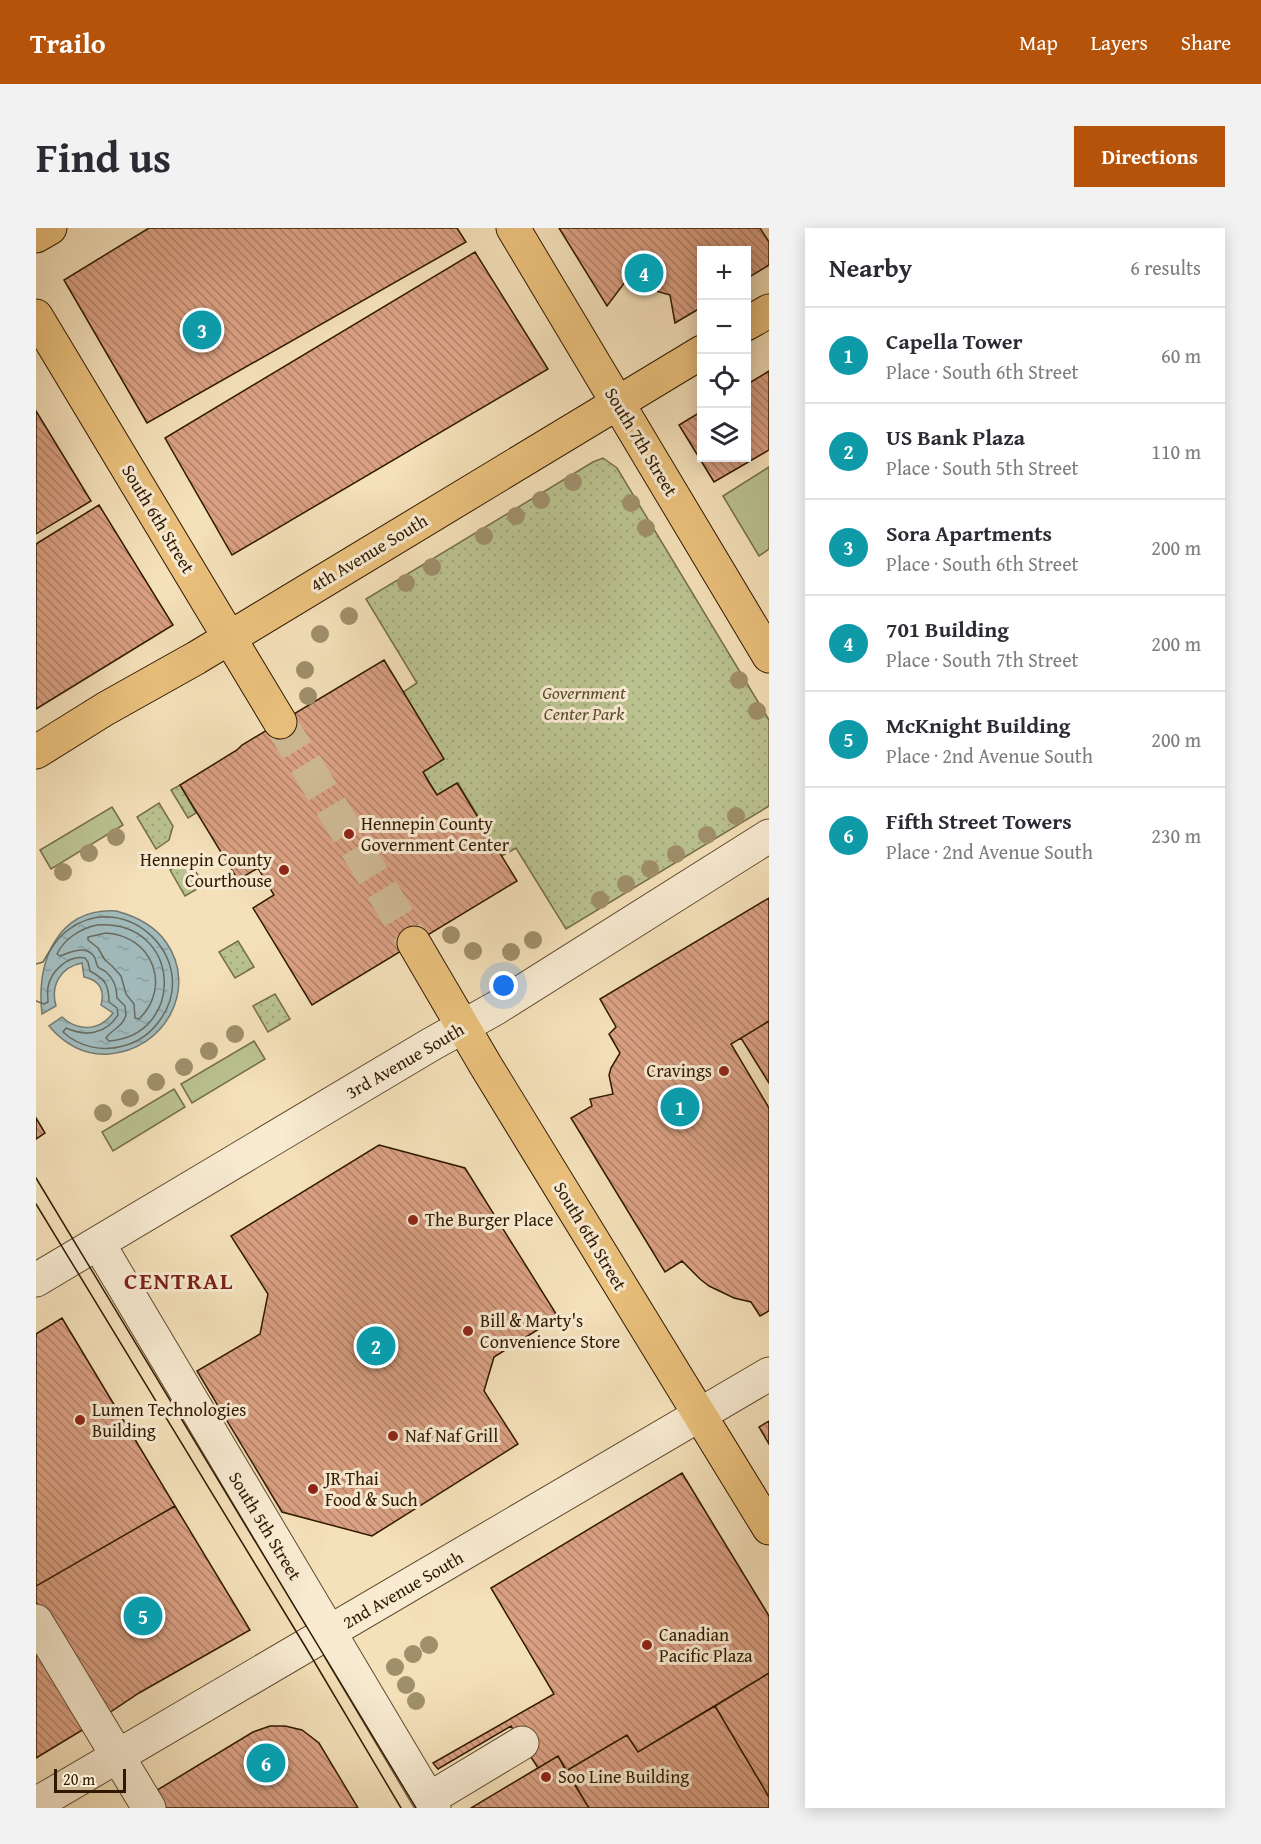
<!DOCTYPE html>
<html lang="en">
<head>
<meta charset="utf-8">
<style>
	:root { --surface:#fff; --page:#f2f2f3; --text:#2b2b33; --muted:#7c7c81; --line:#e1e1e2; --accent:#b45309 }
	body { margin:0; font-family:"Gentium Book Plus",serif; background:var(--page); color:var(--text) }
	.controls { position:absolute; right:18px; top:18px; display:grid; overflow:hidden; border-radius:0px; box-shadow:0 3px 15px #0003 }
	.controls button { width:54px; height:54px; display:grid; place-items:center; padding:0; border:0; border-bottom:2px solid var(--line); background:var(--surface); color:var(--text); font:30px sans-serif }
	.scale { position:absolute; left:18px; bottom:15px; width:72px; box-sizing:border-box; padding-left:6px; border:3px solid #301901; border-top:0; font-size:16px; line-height:21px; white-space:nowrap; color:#301901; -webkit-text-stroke:4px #f8ebd2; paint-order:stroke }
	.you { position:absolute; left:468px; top:758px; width:21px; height:21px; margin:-15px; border:4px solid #fff; border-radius:50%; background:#1a73e8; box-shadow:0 0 0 9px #1a73e833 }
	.badge { display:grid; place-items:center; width:39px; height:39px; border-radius:50%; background:var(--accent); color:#fff; font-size:20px; font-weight:700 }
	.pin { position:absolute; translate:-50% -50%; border:3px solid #fff; box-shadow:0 2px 6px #0006 }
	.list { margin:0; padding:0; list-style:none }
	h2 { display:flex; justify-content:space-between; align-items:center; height:78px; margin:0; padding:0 24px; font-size:26px }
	h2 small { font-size:20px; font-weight:400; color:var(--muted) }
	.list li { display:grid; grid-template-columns:39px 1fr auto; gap:18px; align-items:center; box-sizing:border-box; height:96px; padding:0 24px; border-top:2px solid var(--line) }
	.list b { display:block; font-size:22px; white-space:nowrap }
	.list p { margin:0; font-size:20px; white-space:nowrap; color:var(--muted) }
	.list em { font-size:20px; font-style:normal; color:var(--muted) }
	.icon { flex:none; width:33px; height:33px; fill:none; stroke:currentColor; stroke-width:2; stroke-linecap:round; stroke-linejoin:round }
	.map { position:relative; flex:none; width:733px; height:1580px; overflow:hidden; border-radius:0px }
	header { display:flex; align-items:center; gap:36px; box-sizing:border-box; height:84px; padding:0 30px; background:var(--accent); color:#fff }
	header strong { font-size:28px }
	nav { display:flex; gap:33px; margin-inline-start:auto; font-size:21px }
	.intro { display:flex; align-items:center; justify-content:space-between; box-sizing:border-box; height:144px; padding:0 36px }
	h1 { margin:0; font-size:42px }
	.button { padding:15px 27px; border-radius:0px; background:var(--accent); color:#fff; font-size:21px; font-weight:700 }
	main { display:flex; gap:36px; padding:0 36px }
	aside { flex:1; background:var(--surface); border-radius:0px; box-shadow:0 3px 15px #0003 }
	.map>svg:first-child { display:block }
</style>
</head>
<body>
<header>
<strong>Trailo</strong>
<nav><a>Map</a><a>Layers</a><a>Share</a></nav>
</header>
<div class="intro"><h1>Find us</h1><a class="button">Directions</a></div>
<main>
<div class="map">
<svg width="733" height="1580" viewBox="0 0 733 1580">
	<defs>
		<pattern id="park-dots" width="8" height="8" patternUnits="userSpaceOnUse" patternTransform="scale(1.5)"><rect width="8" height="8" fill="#bac290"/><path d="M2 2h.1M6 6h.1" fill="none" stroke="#a0a67a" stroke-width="1.8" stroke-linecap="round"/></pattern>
		<pattern id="water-ripples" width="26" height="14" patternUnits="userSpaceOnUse" patternTransform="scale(1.5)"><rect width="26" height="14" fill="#a1babb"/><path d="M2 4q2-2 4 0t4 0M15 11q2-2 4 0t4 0" fill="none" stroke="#8b9f9f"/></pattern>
		<pattern id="building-back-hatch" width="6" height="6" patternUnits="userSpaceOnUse" patternTransform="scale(1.5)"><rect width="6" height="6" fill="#daa083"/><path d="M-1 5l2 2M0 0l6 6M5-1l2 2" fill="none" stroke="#b18269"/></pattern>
	</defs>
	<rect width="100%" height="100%" fill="#f4e0b9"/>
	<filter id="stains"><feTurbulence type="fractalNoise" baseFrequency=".00333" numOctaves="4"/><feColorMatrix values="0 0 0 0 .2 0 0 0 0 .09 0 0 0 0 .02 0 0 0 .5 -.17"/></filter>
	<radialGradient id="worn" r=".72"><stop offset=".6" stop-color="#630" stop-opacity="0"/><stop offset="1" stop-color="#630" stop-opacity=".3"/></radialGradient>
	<path fill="#bac290" stroke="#756e48" stroke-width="1.5" d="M733,239V321L723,328L687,268Z
		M76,579L87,597L15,641L4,622Z
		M218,813L229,831L156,875L145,856Z
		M138,861L149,879L77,923L66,904Z"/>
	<path fill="url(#park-dots)" stroke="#756e48" stroke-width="1.5" d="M567,230L581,240L733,492V578L530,701L480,620L466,628L422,555L401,567L387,544L367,464L381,455L330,371L557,234Z
		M144,557L160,585L152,590L135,562Z
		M123,575L137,598L133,612L120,621L101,589Z
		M152,631L168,657L149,668L134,642Z
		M202,713L218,739L199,750L183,724Z
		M239,766L254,791L232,804L217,778Z"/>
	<path fill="url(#water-ripples)" stroke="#747a71" stroke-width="1.5" d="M80,683C99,688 118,697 130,714C163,761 128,822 73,826C49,828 28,816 13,798L26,789C42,804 64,803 77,785L65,777C69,763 64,752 48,749L46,735C25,739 14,757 20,778L6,786C0,732 22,680 80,683Z"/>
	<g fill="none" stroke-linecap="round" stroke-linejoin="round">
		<path stroke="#686a5e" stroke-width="1.5" d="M61,697C146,691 151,807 73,813L70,810C76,801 86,800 90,787L89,778L81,770C81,760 78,751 70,744C68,742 64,741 62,739C60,736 60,733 59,730C51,716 35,724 24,728L21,726C28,711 45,700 61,697Z
			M70,705C117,708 136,759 103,791L99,790L98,776L90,766L85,748L76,738L69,732L62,720L52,712V709Z
			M0,736L7,734C14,722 21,710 32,702C90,658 167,733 124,792C115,805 103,814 87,818C67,824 43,819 27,804L30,800C50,809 70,806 82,787L81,780L73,774C73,757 69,751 54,743L52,734L49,730C32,727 15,743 12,759C11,764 12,770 12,774L8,776L0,773"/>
	</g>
	<path fill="url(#building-back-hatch)" stroke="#301901" stroke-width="1.5" d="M113,0H421L430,14L111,195L28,52Z
		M523,0H724L733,14V37L710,51V22H666V79L639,95L634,67L589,54L571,78Z
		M439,24L512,141L196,327L129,210Z
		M733,143V222L678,254L643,197L666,183V230H710V157Z
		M0,183L55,273L0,306Z
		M63,277L137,397L0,481V316Z
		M348,432L408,531L387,544L394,556L401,567L421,555L481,653L276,777L217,680L238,667L222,640L202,652L144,557L201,522L206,517Z
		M733,670V793L695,816L733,880V1083L724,1088L715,1074L698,1070L673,1058L664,1051L646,1033L629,1044L535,890L556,878L554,871L577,866L573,847L575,840L584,825L573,806L580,799L564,771Z
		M733,793V855L705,810Z
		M0,890L9,905L0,911Z
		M343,917L429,940L522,1089L458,1129L448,1163L482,1216L336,1308L246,1284L161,1143L224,1106L232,1066L195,1008Z
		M26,1090L139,1278L0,1358V1106Z
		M733,1193V1216L723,1199Z
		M646,1245L733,1388V1445L602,1524L591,1507L530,1543L522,1528L502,1540L475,1498L402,1541L397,1535L518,1466L455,1360Z
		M139,1278L214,1402L103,1465L70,1487L0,1374V1358Z
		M0,1422L48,1501L0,1530Z
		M733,1445V1569L679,1478Z
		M679,1478L733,1569V1580H553L530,1543L591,1507L602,1524Z
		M234,1498H249L266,1502L283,1515L322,1580H121L113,1567L217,1504Z
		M522,1528L553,1580H435L502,1540Z"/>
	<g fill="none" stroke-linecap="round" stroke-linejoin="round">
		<path stroke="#cdb894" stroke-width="33" stroke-dasharray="33 16" stroke-linecap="butt" d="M244,494L378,715"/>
		<defs>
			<path id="minor" d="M62,1015L398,1580
				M0,1052L394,817L460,780L733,608
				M0,1393L113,1580
				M393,1571L486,1515
				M0,1576L733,1146"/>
			<path id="major" d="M477,0L733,428
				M0,8L14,0
				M0,88L244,494
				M710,96L733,83
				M0,524L69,481L160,430L666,124
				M378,715L450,838L733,1300"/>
		</defs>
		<use href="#minor" stroke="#614b2f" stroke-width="35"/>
		<use href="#major" stroke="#301901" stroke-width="35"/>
		<use href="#minor" stroke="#f8ebd2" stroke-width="33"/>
		<use href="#major" stroke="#eac07c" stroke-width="33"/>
		<path stroke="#301901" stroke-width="1.5" d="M0,950L380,1580
			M0,976L269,1418L365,1580"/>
	</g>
	<g fill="#9f8f6b">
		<circle cx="537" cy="254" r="9"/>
		<circle cx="505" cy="272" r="9"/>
		<circle cx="595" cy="275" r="9"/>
		<circle cx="480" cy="288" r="9"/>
		<circle cx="610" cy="300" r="9"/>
		<circle cx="448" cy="308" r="9"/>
		<circle cx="396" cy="339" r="9"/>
		<circle cx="370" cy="355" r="9"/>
		<circle cx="313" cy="388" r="9"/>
		<circle cx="284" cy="406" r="9"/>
		<circle cx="269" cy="442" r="9"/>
		<circle cx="703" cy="452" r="9"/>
		<circle cx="272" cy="468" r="9"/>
		<circle cx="721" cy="483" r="9"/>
		<circle cx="700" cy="588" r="9"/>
		<circle cx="671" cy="607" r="9"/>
		<circle cx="80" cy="609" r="9"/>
		<circle cx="53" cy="625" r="9"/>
		<circle cx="640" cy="626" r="9"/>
		<circle cx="614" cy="641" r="9"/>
		<circle cx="27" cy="644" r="9"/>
		<circle cx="590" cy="656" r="9"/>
		<circle cx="564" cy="672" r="9"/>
		<circle cx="415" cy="707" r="9"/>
		<circle cx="497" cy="712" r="9"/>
		<circle cx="437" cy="723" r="9"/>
		<circle cx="475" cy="724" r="9"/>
		<circle cx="199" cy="806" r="9"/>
		<circle cx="173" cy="823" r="9"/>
		<circle cx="148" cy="839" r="9"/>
		<circle cx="120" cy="854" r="9"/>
		<circle cx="94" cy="870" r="9"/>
		<circle cx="67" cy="885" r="9"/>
		<circle cx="393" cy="1417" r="9"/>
		<circle cx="377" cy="1426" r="9"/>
		<circle cx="359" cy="1439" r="9"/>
		<circle cx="370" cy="1457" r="9"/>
		<circle cx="380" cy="1473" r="9"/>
	</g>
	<g fill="#8f2418" stroke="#f8ebd2" stroke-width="2">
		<circle cx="313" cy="606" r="6"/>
		<circle cx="248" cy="642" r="6"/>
		<circle cx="688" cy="843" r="6"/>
		<circle cx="377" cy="992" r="6"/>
		<circle cx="432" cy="1103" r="6"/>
		<circle cx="44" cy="1192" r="6"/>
		<circle cx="357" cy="1208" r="6"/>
		<circle cx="277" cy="1261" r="6"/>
		<circle cx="611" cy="1417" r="6"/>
		<circle cx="510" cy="1549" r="6"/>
	</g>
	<g text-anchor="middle" stroke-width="6" stroke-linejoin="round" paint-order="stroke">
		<g font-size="18" fill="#301901" stroke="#f8ebd2">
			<text transform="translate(605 214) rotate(59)" y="6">South 7th Street</text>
			<text transform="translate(122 291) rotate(59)" y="6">South 6th Street</text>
			<text transform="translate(333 325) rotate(-31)" y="6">4th Avenue South</text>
			<text transform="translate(369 833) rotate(-30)" y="6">3rd Avenue South</text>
			<text transform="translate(554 1008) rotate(59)" y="6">South 6th Street</text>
			<text transform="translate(229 1298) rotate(59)" y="6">South 5th Street</text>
			<text transform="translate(367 1362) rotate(-30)" y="6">2nd Avenue South</text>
		</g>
		<g font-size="18" font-style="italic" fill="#594c2c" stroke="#f8ebd2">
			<text x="548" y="471">Government<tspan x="548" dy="21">Center Park</tspan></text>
		</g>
		<g font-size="18" fill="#301901" stroke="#f8ebd2" text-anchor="start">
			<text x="325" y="602">Hennepin County<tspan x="325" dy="21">Government Center</tspan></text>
			<text x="236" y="638" text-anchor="end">Hennepin County<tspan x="236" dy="21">Courthouse</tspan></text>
			<text x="676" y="849" text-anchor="end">Cravings</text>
			<text x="389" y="998">The Burger Place</text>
			<text x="444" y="1099">Bill &amp; Marty's<tspan x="444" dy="21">Convenience Store</tspan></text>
			<text x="56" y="1188">Lumen Technologies<tspan x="56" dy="21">Building</tspan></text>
			<text x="369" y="1214">Naf Naf Grill</text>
			<text x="289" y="1257">JR Thai<tspan x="289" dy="21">Food &amp; Such</tspan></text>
			<text x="623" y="1413">Canadian<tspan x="623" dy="21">Pacific Plaza</tspan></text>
			<text x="522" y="1555">Soo Line Building</text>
		</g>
		<g font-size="24" font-weight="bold" letter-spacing="1.5" fill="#7a1f14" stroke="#f8ebd2">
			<text x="143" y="1061">CENTRAL</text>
		</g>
	</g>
	<rect width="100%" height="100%" filter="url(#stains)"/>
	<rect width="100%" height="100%" fill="url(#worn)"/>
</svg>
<div class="controls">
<button>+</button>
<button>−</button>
<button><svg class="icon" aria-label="locate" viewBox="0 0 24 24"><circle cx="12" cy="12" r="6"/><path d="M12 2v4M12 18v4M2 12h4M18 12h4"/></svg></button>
<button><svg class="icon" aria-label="layers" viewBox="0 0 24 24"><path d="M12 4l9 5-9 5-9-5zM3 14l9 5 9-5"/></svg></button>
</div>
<div class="scale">20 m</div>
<div class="you"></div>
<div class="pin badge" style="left:644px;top:879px;background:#0f9aa8">1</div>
<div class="pin badge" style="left:340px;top:1118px;background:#0f9aa8">2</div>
<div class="pin badge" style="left:166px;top:102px;background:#0f9aa8">3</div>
<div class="pin badge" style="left:608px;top:45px;background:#0f9aa8">4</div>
<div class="pin badge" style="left:107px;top:1388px;background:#0f9aa8">5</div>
<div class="pin badge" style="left:230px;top:1535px;background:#0f9aa8">6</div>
</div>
<aside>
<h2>Nearby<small>6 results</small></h2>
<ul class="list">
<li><span class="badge" style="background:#0f9aa8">1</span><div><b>Capella Tower</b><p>Place · South 6th Street</p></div><em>60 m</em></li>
<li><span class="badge" style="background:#0f9aa8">2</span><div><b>US Bank Plaza</b><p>Place · South 5th Street</p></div><em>110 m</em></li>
<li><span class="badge" style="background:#0f9aa8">3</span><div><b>Sora Apartments</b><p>Place · South 6th Street</p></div><em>200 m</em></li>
<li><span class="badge" style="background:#0f9aa8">4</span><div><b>701 Building</b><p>Place · South 7th Street</p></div><em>200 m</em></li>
<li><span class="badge" style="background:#0f9aa8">5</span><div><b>McKnight Building</b><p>Place · 2nd Avenue South</p></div><em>200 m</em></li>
<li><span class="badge" style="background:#0f9aa8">6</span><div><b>Fifth Street Towers</b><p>Place · 2nd Avenue South</p></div><em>230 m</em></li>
</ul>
</aside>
</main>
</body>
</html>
